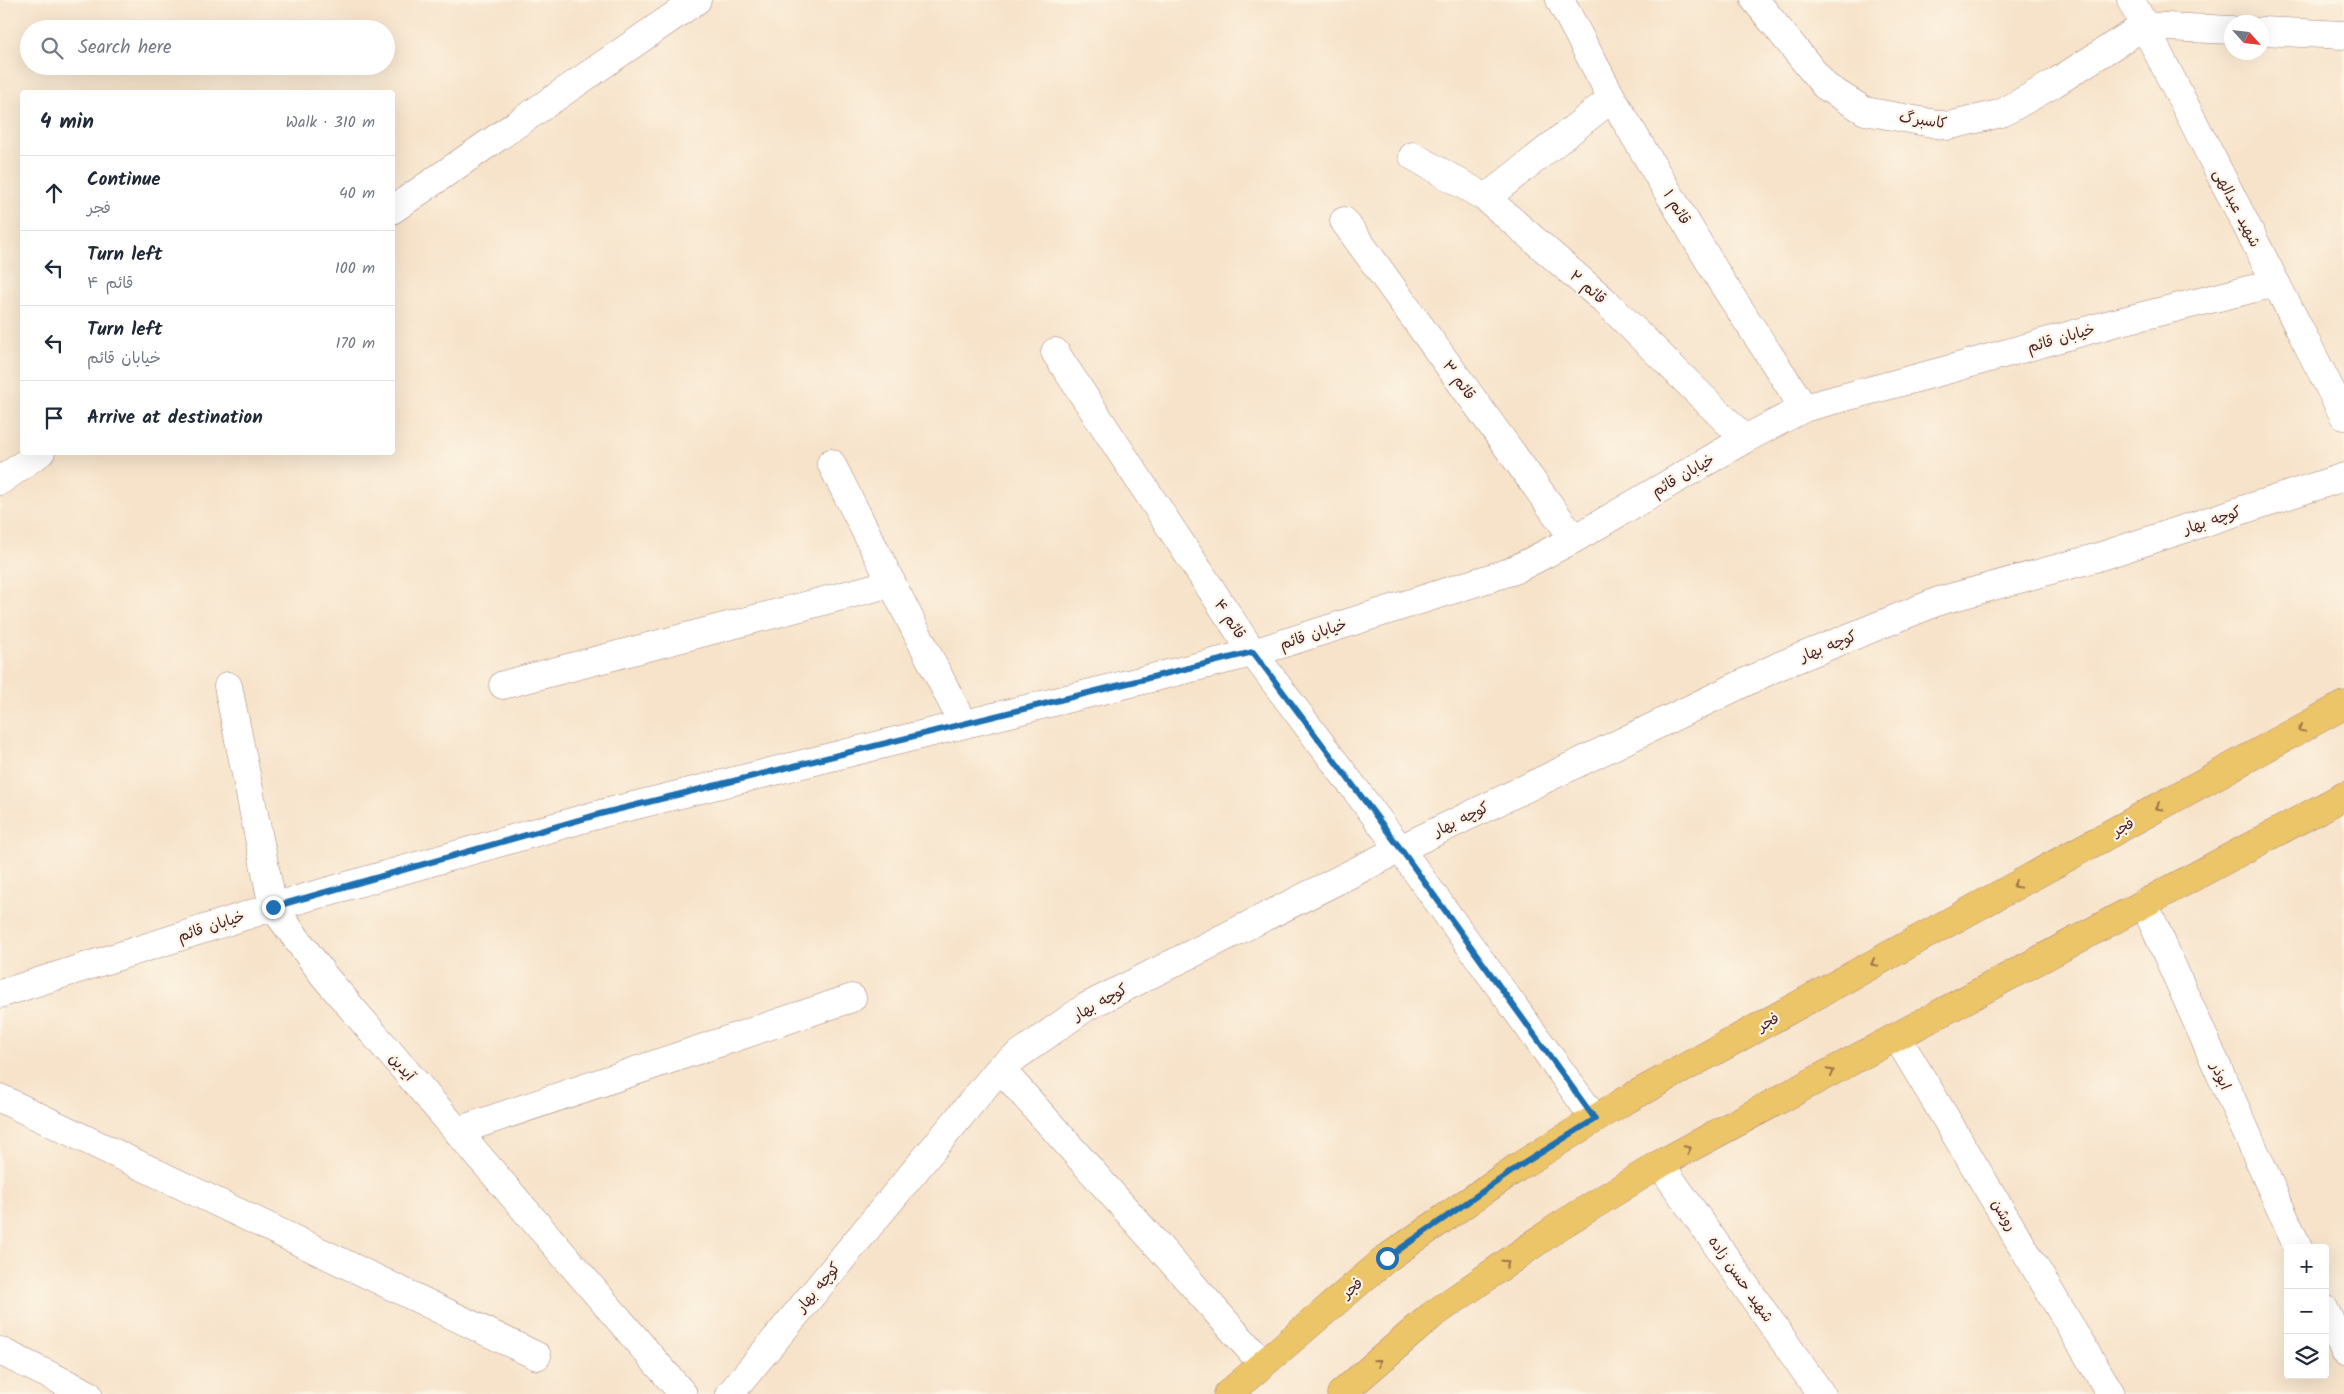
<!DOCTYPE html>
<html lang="en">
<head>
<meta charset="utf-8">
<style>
	:root { --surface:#fff; --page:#f6f6f7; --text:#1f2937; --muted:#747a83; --line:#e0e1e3 }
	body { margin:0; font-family:Kalam,"Playpen Sans Arabic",sans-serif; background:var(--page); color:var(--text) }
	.controls { position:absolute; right:15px; bottom:15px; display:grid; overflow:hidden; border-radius:5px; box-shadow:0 5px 20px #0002 }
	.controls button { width:45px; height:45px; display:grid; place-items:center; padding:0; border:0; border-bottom:1px solid var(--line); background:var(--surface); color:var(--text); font:25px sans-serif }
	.compass { position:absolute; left:2224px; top:15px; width:45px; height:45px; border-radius:50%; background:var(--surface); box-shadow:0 5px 20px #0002; rotate:117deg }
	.stop { position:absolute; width:15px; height:15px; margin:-11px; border:4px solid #1f6fb2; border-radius:50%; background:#fff }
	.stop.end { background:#1f6fb2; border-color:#fff; box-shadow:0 1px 5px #0008 }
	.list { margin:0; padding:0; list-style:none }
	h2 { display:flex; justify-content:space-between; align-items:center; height:65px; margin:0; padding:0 20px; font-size:21px }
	h2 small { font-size:16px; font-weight:400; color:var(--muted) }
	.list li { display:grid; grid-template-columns:32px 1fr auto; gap:15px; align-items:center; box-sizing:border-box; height:75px; padding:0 20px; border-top:1px solid var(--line) }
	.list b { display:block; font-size:19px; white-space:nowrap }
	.list p { margin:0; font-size:16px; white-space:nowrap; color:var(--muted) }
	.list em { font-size:16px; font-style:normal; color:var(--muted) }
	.icon { flex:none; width:28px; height:28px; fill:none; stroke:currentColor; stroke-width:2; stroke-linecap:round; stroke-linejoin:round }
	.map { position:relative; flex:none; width:2344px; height:1394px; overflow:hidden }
	.search { position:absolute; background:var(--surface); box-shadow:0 5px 20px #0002; left:20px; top:20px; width:375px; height:55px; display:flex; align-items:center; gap:12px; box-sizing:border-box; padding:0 18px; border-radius:28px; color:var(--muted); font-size:19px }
	.panel { position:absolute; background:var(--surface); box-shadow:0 5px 20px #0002; left:20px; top:90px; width:375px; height:365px; border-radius:5px }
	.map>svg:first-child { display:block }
</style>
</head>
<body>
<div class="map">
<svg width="2344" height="1394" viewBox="0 0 2344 1394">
	<rect width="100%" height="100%" fill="#fcf5e5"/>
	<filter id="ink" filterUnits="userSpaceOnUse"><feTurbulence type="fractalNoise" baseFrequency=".02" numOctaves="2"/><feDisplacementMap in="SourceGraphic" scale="10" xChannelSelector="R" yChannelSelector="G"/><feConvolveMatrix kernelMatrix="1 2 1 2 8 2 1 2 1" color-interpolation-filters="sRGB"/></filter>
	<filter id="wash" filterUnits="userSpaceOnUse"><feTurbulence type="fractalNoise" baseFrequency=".0096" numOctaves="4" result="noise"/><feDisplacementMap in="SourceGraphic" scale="20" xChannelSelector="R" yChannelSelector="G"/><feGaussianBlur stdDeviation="1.12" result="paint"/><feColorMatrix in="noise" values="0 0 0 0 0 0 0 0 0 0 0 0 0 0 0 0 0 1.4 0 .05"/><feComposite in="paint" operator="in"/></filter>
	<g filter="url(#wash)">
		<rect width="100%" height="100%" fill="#f7e3ca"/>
	</g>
	<g filter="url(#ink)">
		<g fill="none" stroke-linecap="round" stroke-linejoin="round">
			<defs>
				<path id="minor" d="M1560,0L1612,98L1721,281L1804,408
					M1755,0L1825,86L1865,111L1948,126L2002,113L2053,84L2144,26L2232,30
					M2131,0L2344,416
					M2262,31L2344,35
					M1413,156L1486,198L1606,302L1745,439
					M1486,198L1612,98
					M392,210L697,0
					M1344,221L1574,539
					M1055,352L1253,653L1400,849L1595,1119
					M831,463L963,724
					M0,481L41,452
					M503,685L892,583
					M228,686L273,907L325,977L683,1394
					M2144,903L2298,1248
					M0,994L273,907L600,814L1253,653L1512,571L1574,539L1745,439L1804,408L1943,371L2110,324L2276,283
					M1897,1037L2111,1394
					M1000,1068L1263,1364
					M0,1098L537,1356
					M457,1131L852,998
					M1660,1164L1821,1394
					M2325,1309L2344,1351
					M0,1351L88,1394
					M730,1394L1000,1068L1086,1007L1400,849L1779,666L1939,601L2095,558L2344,477"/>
				<path id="major" d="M1228,1394L1387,1258L1518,1167L1624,1101L2344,705
					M1341,1394L1431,1316L1558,1227L1660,1164L2344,796"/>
			</defs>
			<use href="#minor" stroke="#a0817a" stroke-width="29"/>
			<use href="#major" stroke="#a0817a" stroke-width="29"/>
			<use href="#minor" stroke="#fff" stroke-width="28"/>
			<use href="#major" stroke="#edc569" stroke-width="28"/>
		</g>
		<defs><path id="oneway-chevron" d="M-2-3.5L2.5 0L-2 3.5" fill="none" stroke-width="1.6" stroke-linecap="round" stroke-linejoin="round" transform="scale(1.25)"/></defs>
		<g stroke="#9c724a">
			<use href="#oneway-chevron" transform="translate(2301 729) rotate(151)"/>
			<use href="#oneway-chevron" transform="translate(2159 807) rotate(151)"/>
			<use href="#oneway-chevron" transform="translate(2016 885) rotate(151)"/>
			<use href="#oneway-chevron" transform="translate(1874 963) rotate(151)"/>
			<use href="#oneway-chevron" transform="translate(1831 1072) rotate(-28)"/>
			<use href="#oneway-chevron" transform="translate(1688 1149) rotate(-28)"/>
			<use href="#oneway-chevron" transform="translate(1506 1263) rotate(-35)"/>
			<use href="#oneway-chevron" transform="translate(1378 1362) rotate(-41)"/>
		</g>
	</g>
	<g fill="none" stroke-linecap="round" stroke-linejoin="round" filter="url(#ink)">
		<path stroke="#1f6fb2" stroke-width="6" d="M273,907L600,814L1253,652L1400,848L1595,1119L1518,1167L1387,1258"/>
	</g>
	<g text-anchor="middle" stroke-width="4.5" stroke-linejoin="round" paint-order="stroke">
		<g font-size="15" fill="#4a1f2b" stroke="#fcf5e5">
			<text transform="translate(1923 120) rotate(8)" y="5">کاسبرگ</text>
			<text transform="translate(1677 207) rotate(59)" y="5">قائم ۱</text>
			<text transform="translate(2237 208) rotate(63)" y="5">شهید عبدالهی</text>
			<text transform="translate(1588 287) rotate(41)" y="5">قائم ۲</text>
			<text transform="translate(2061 338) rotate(-16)" y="5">خیابان قائم</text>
			<text transform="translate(1459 380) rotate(54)" y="5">قائم ۳</text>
			<text transform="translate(1683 475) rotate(-30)" y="5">خیابان قائم</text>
			<text transform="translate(2212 520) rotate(-18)" y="5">کوچه بهار</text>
			<text transform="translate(1230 619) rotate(57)" y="5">قائم ۴</text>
			<text transform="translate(1313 634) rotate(-18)" y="5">خیابان قائم</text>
			<text transform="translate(1828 646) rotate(-22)" y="5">کوچه بهار</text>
			<text transform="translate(1461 819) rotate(-26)" y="5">کوچه بهار</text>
			<text transform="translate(2123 827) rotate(-29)" y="5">فجر</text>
			<text transform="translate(211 926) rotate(-18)" y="5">خیابان قائم</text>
			<text transform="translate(1100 1002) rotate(-29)" y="5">کوچه بهار</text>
			<text transform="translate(1768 1022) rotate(-29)" y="5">فجر</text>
			<text transform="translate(402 1067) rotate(49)" y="5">آیدین</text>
			<text transform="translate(2221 1076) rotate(66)" y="5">ابوذر</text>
			<text transform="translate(2004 1215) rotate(59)" y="5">روشن</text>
			<text transform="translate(1741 1279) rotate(55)" y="5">شهید حسن زاده</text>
			<text transform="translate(818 1287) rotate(-50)" y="5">کوچه بهار</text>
			<text transform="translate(1352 1288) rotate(-41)" y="5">فجر</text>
		</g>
	</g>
</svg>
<div class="controls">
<button>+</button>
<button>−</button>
<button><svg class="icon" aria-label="layers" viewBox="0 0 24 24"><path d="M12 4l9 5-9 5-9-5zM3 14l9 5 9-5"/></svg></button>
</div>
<svg class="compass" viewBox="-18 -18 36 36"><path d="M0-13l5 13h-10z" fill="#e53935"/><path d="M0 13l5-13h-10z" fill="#747a83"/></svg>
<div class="stop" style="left:1387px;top:1258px"></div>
<div class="stop end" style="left:273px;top:907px"></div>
<div class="search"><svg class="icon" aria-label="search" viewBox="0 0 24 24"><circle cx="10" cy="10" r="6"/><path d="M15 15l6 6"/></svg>Search here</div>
<section class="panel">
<h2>4 min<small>Walk · 310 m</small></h2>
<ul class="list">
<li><svg class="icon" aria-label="ahead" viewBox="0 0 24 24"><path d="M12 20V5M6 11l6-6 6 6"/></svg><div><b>Continue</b><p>فجر</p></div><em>40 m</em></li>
<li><svg class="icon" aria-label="left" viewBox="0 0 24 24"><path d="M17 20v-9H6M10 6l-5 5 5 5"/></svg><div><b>Turn left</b><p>قائم ۴</p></div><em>100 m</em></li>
<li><svg class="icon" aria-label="left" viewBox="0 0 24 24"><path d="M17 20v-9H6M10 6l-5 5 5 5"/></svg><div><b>Turn left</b><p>خیابان قائم</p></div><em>170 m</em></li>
<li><svg class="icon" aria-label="arrive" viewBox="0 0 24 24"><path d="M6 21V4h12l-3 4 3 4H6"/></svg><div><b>Arrive at destination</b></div></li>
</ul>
</section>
</div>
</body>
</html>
